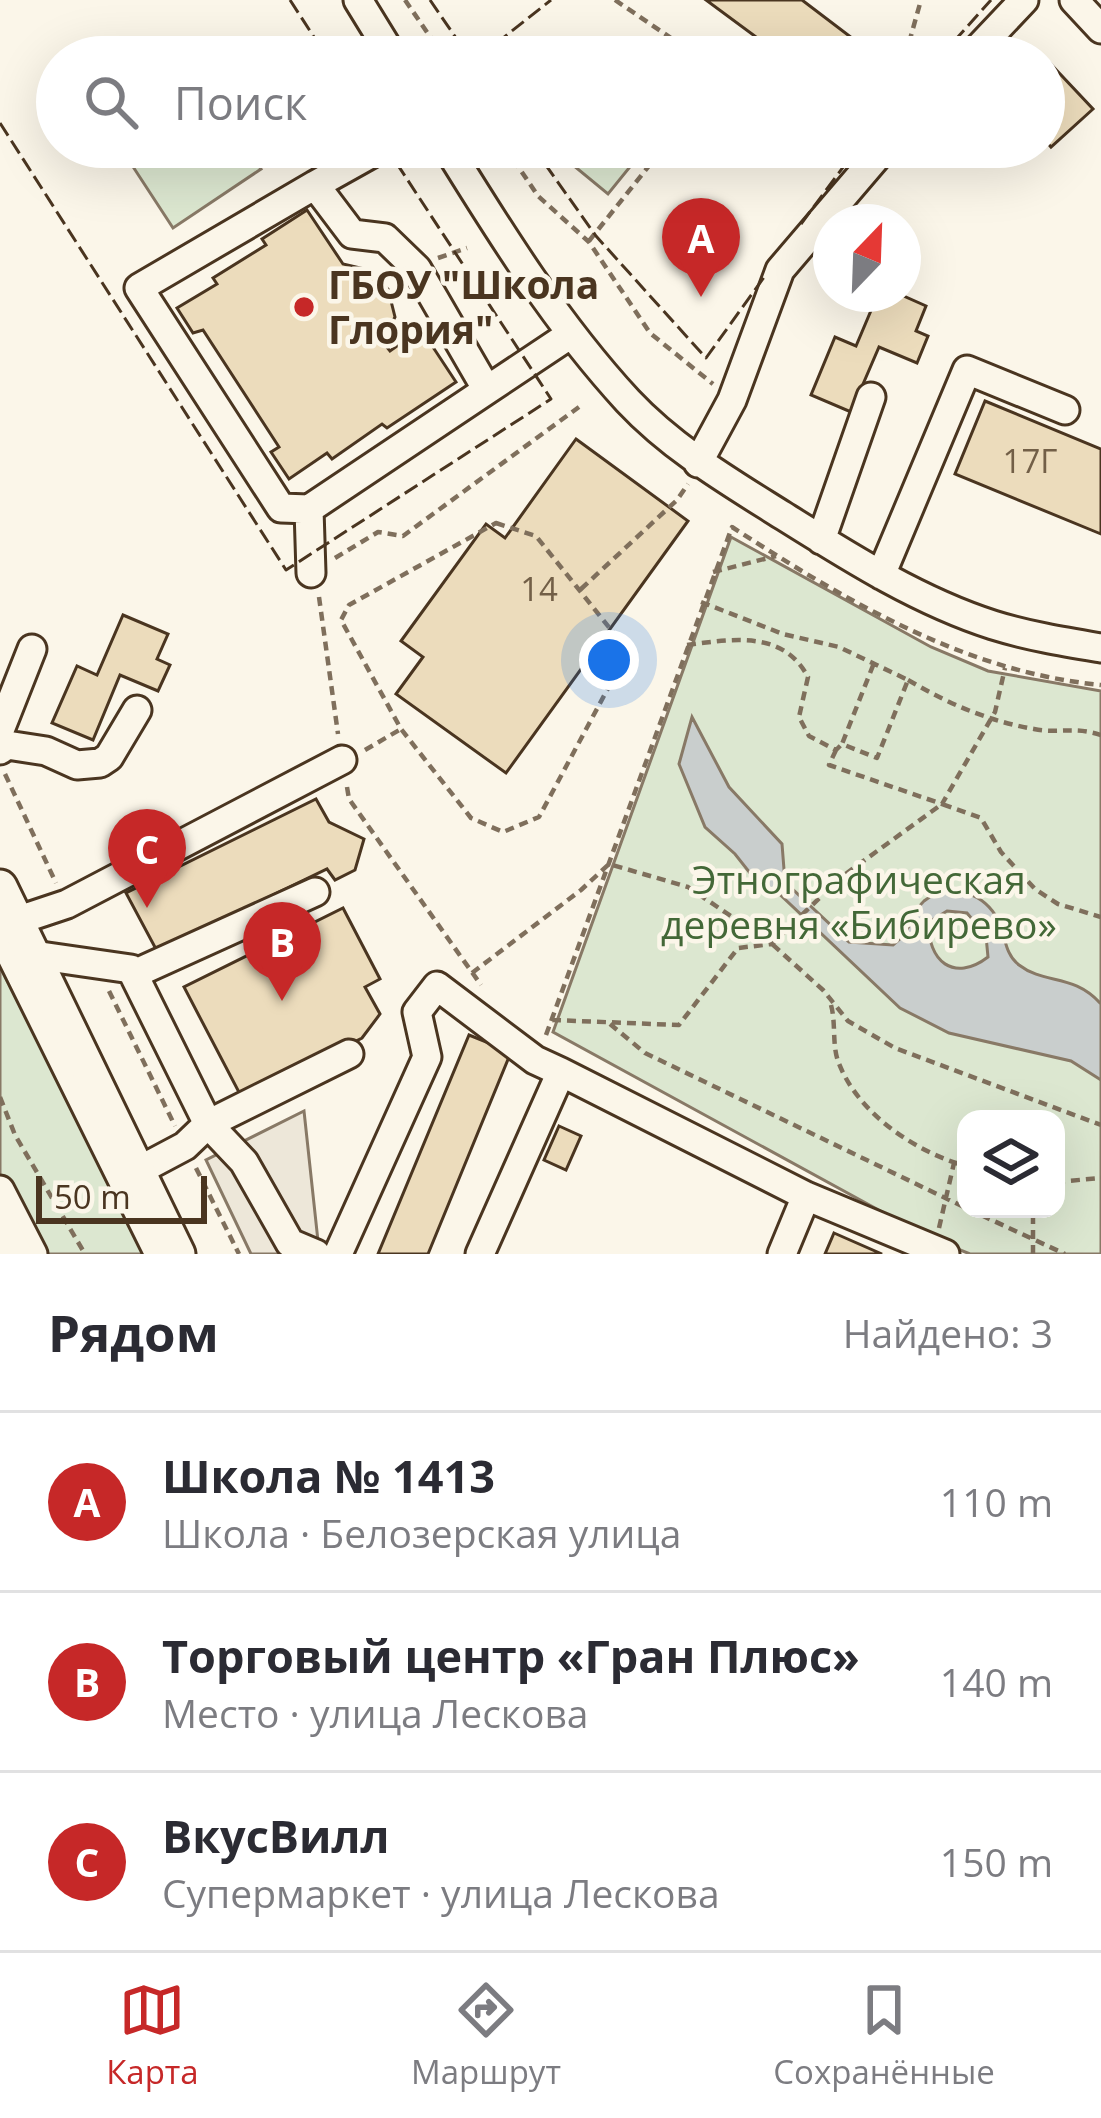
<!DOCTYPE html>
<html lang="ru">
<head>
<meta charset="utf-8">
<style>
	:root { --surface:#fff; --page:#f2f2f3; --text:#2b2b33; --muted:#7c7c81; --line:#e1e1e2; --accent:#c62828 }
	body { margin:0; font-family:"Open Sans",sans-serif; background:var(--page); color:var(--text) }
	.controls { position:absolute; right:36px; bottom:36px; display:grid; overflow:hidden; border-radius:24px; box-shadow:0 12px 48px #0002 }
	.controls button { width:108px; height:108px; display:grid; place-items:center; padding:0; border:0; border-bottom:3px solid var(--line); background:var(--surface); color:var(--text); font:60px sans-serif }
	.compass { position:absolute; left:813px; top:204px; width:108px; height:108px; border-radius:50%; background:var(--surface); box-shadow:0 12px 48px #0002; rotate:23deg }
	.scale { position:absolute; left:36px; bottom:30px; width:171px; box-sizing:border-box; padding-left:12px; border:6px solid #4a3520; border-top:0; font-size:33px; line-height:42px; white-space:nowrap; color:#4a3520; -webkit-text-stroke:9px #fbf6e9; paint-order:stroke }
	.you { position:absolute; left:609px; top:660px; width:42px; height:42px; margin:-30px; border:9px solid #fff; border-radius:50%; background:#1a73e8; box-shadow:0 0 0 18px #1a73e833 }
	.badge { display:grid; place-items:center; width:78px; height:78px; border-radius:50%; background:var(--accent); color:#fff; font-size:39px; font-weight:700 }
	.pin { position:absolute; translate:-50% -99px; filter:drop-shadow(0 3px 6px #0008) }
	.pin::after { content:''; position:absolute; top:63px; width:42px; height:36px; background:inherit; clip-path:polygon(0 0,100% 0,50% 100%) }
	.list { margin:0; padding:0; list-style:none }
	h2 { display:flex; justify-content:space-between; align-items:center; height:156px; margin:0; padding:0 48px; font-size:51px }
	h2 small { font-size:39px; font-weight:400; color:var(--muted) }
	.list li { display:grid; grid-template-columns:78px 1fr auto; gap:36px; align-items:center; box-sizing:border-box; height:180px; padding:0 48px; border-top:3px solid var(--line) }
	.list b { display:block; font-size:45px; white-space:nowrap }
	.list p { margin:0; font-size:39px; white-space:nowrap; color:var(--muted) }
	.list em { font-size:39px; font-style:normal; color:var(--muted) }
	.icon { flex:none; width:66px; height:66px; fill:none; stroke:currentColor; stroke-width:2; stroke-linecap:round; stroke-linejoin:round }
	.map { position:relative; flex:none; width:1101px; height:1254px; overflow:hidden }
	.search { position:absolute; background:var(--surface); box-shadow:0 12px 48px #0002; left:36px; right:36px; top:36px; height:132px; display:flex; align-items:center; gap:30px; box-sizing:border-box; padding:0 42px; border-radius:66px; color:var(--muted); font-size:45px }
	.sheet { height:696px; background:var(--surface) }
	nav { display:flex; justify-content:space-around; align-items:center; box-sizing:border-box; height:168px; border-top:3px solid var(--line); background:var(--surface); font-size:33px; color:var(--muted) }
	nav a { display:grid; justify-items:center; gap:6px }
	nav .on { color:var(--accent) }
	.map>svg:first-child { display:block }
</style>
</head>
<body>
<div class="map">
<svg width="1101" height="1254" viewBox="0 0 1101 1254">
	<rect width="100%" height="100%" fill="#fbf6e9"/>
	<path fill="#dce7d0" stroke="#887966" stroke-width="3" fill-rule="evenodd" d="M139,147H246L261,169L173,228L126,156Z
		M551,147H636L642,152L608,194Z
		M731,537L931,647L988,671L1101,691V1254H970L928,1237L553,1032ZM966,1119H1056V1209H966Z
		M0,949L150,1254H40L0,1174Z"/>
	<path fill="#ede7d9" stroke="#887966" stroke-width="3" d="M304,1111L318,1241L292,1254H251L206,1160Z"/>
	<path fill="#c9cecd" stroke="#887966" stroke-width="3" fill-rule="evenodd" d="M692,717L729,787L782,844L785,882L849,942L893,945C913,930 910,914 924,901C947,882 980,891 996,916C1006,932 1003,953 1019,965C1045,985 1073,973 1101,1004V1080L1071,1061L949,1033L900,1008L774,889L765,892L735,854L705,827L679,764ZM947,911L967,913L986,936L988,957C954,983 927,961 929,922Z"/>
	<path fill="#ecdcbc" stroke="#4a3520" stroke-width="3" d="M706,0H802L877,57H783Z
		M1046,59L1093,109L1051,147L1044,139Z
		M307,210L343,264L364,269L388,289L395,317L382,341L390,351L421,329L456,382L387,428L382,424L332,459L327,453L289,479L271,452L279,447L203,330L193,333L177,308L217,284L213,278L266,245L262,239Z
		M878,294H899L926,306L916,331L928,336L917,363L879,347L851,412L811,395L835,337L856,346Z
		M985,401L1101,449V534L955,474Z
		M576,439L688,521L506,773L396,694L423,657L401,641L486,524L505,538Z
		M123,615L168,634L157,659L170,665L158,691L120,675L93,740L52,723L77,666L97,675Z
		M316,799L329,822L364,839L355,870L335,880L327,869L157,951L126,893Z
		M343,908L380,979L365,987L380,1014L362,1038L242,1098L184,987Z
		M469,1035L511,1052L428,1254H378Z
		M559,1126L581,1136L566,1170L544,1160Z
		M834,1233L882,1254H825Z"/>
	<g fill="none" stroke-linecap="round" stroke-linejoin="round">
		<defs>
			<path id="minor" d="M358,0L393,57
				M1074,0L1101,29
				M970,57L1024,0
				M447,147C502,236 557,324 628,401C672,448 728,481 782,515C849,557 918,601 993,625C1028,636 1065,642 1101,648
				M315,185L383,147
				M487,390L571,334
				M698,463L732,400L780,270L885,147
				M309,509L281,508L139,288L315,185L352,234L385,238L417,269L487,390L309,509L311,573
				M821,540L871,397
				M881,575L967,370L1065,410
				M0,730L32,649
				M0,750L7,745L46,751L77,765L100,763L109,757L137,710
				M16,921L67,904L342,760
				M0,933L159,1254
				M34,955L131,969L208,1124L185,1146L136,1172
				M134,974L315,892
				M0,1190L33,1254
				M316,1254L290,1243L244,1162L208,1124L349,1054
				M338,1254L427,1057L417,1012L437,986L535,1060L561,1072
				M480,1254L561,1072L806,1196L945,1254
				M782,1254L806,1196"/>
			<path id="major" d="M0,887L178,1254
				M0,1224L15,1254"/>
		</defs>
		<use href="#minor" stroke="#4a3520" stroke-width="33"/>
		<use href="#major" stroke="#4a3520" stroke-width="39"/>
		<path stroke="#7f6f5c" stroke-width="4.5" stroke-dasharray="9 6" stroke-linecap="butt" d="M405,0L444,57
			M615,0L699,57
			M905,57L921,0
			M505,147L538,196L589,242L650,333L713,384
			M589,241L664,147
			M438,258L467,248
			M496,523L536,536L628,651L539,817L503,832L471,818L401,729L341,620L349,605Z
			M335,558L378,532L403,536L579,407
			M713,572L776,556
			M581,589L677,500L688,484
			M319,597L338,734
			M701,602L783,634L839,647L908,680L877,758L842,744L874,663
			M687,645C733,639 783,630 808,677L799,717L809,736L836,750L842,744
			M908,680C949,704 988,721 1034,729C1059,734 1073,726 1101,735
			M365,750L401,729
			M836,750L829,765L942,804L995,712L1005,668
			M5,774L56,883
			M347,787L349,799L481,985
			M472,973L581,890L609,864L688,887L772,944L823,990L848,1021L895,1048L1101,1125
			M109,991L175,1126
			M831,1005C836,1023 832,1044 838,1061C857,1113 915,1152 966,1166
			M552,1020L679,1025L738,948L772,944L840,878L942,804L981,818L1001,852L1035,889L1058,904L1101,917
			M610,1024L645,1053L966,1208
			M546,1035L732,527C845,600 964,672 1101,685
			M0,1097L15,1135L85,1254
			M196,1168L239,1254
			M1056,1182L1101,1178
			M968,1209L1065,1254
			M939,1228L954,1163
			M1033,1254V1209"/>
		<use href="#minor" stroke="#fbf6e9" stroke-width="27"/>
		<use href="#major" stroke="#fbf6e9" stroke-width="33"/>
		<path stroke="#4a3520" stroke-width="3" stroke-dasharray="15 6" stroke-linecap="butt" d="M290,0L327,57
			M430,0L469,57
			M479,57L551,0
			M940,57L991,0
			M0,123L286,570L551,399L386,147
			M533,147L596,236L706,358L767,273
			M801,224L858,147"/>
	</g>
	<circle fill="#c62828" stroke="#fbf6e9" stroke-width="4.5" cx="304" cy="307" r="12"/>
	<g text-anchor="middle" stroke-width="9" stroke-linejoin="round" paint-order="stroke">
		<g font-size="33" fill="#725f47">
			<text x="1030" y="473">17Г</text>
			<text x="539" y="601">14</text>
		</g>
		<g font-size="39" font-weight="bold" fill="#4a3520" stroke="#fbf6e9" text-anchor="start">
			<text x="328" y="299">ГБОУ "Школа<tspan x="328" dy="45">Глория"</tspan></text>
		</g>
		<g font-size="39" fill="#436837" stroke="#fbf6e9">
			<text x="859" y="894">Этнографическая<tspan x="859" dy="45">деревня «Бибирево»</tspan></text>
		</g>
	</g>
</svg>
<div class="controls">
<button><svg class="icon" aria-label="layers" viewBox="0 0 24 24"><path d="M12 4l9 5-9 5-9-5zM3 14l9 5 9-5"/></svg></button>
</div>
<svg class="compass" viewBox="-18 -18 36 36"><path d="M0-13l5 13h-10z" fill="#e53935"/><path d="M0 13l5-13h-10z" fill="#7c7c81"/></svg>
<div class="scale">50 m</div>
<div class="you"></div>
<div class="pin badge" style="left:701px;top:297px">A</div>
<div class="pin badge" style="left:282px;top:1001px">B</div>
<div class="pin badge" style="left:147px;top:908px">C</div>
<div class="search"><svg class="icon" aria-label="search" viewBox="0 0 24 24"><circle cx="10" cy="10" r="6"/><path d="M15 15l6 6"/></svg>Поиск</div>
</div>
<section class="sheet">
<h2>Рядом<small>Найдено: 3</small></h2>
<ul class="list">
<li><span class="badge">A</span><div><b>Школа № 1413</b><p>Школа · Белозерская улица</p></div><em>110 m</em></li>
<li><span class="badge">B</span><div><b>Торговый центр «Гран Плюс»</b><p>Место · улица Лескова</p></div><em>140 m</em></li>
<li><span class="badge">C</span><div><b>ВкусВилл</b><p>Супермаркет · улица Лескова</p></div><em>150 m</em></li>
</ul>
</section>
<nav>
<a class="on"><svg class="icon" aria-label="map" viewBox="0 0 24 24"><path d="M3 6l6-2 6 2 6-2v14l-6 2-6-2-6 2zM9 4v14M15 6v14"/></svg>Карта</a>
<a><svg class="icon" aria-label="directions" viewBox="0 0 24 24"><path d="M12 3l9 9-9 9-9-9zM9 14v-3h6M13 9l2 2-2 2"/></svg>Маршрут</a>
<a><svg class="icon" aria-label="saved" viewBox="0 0 24 24"><path d="M7 4h10v16l-5-4-5 4z"/></svg>Сохранённые</a>
</nav>
</body>
</html>
